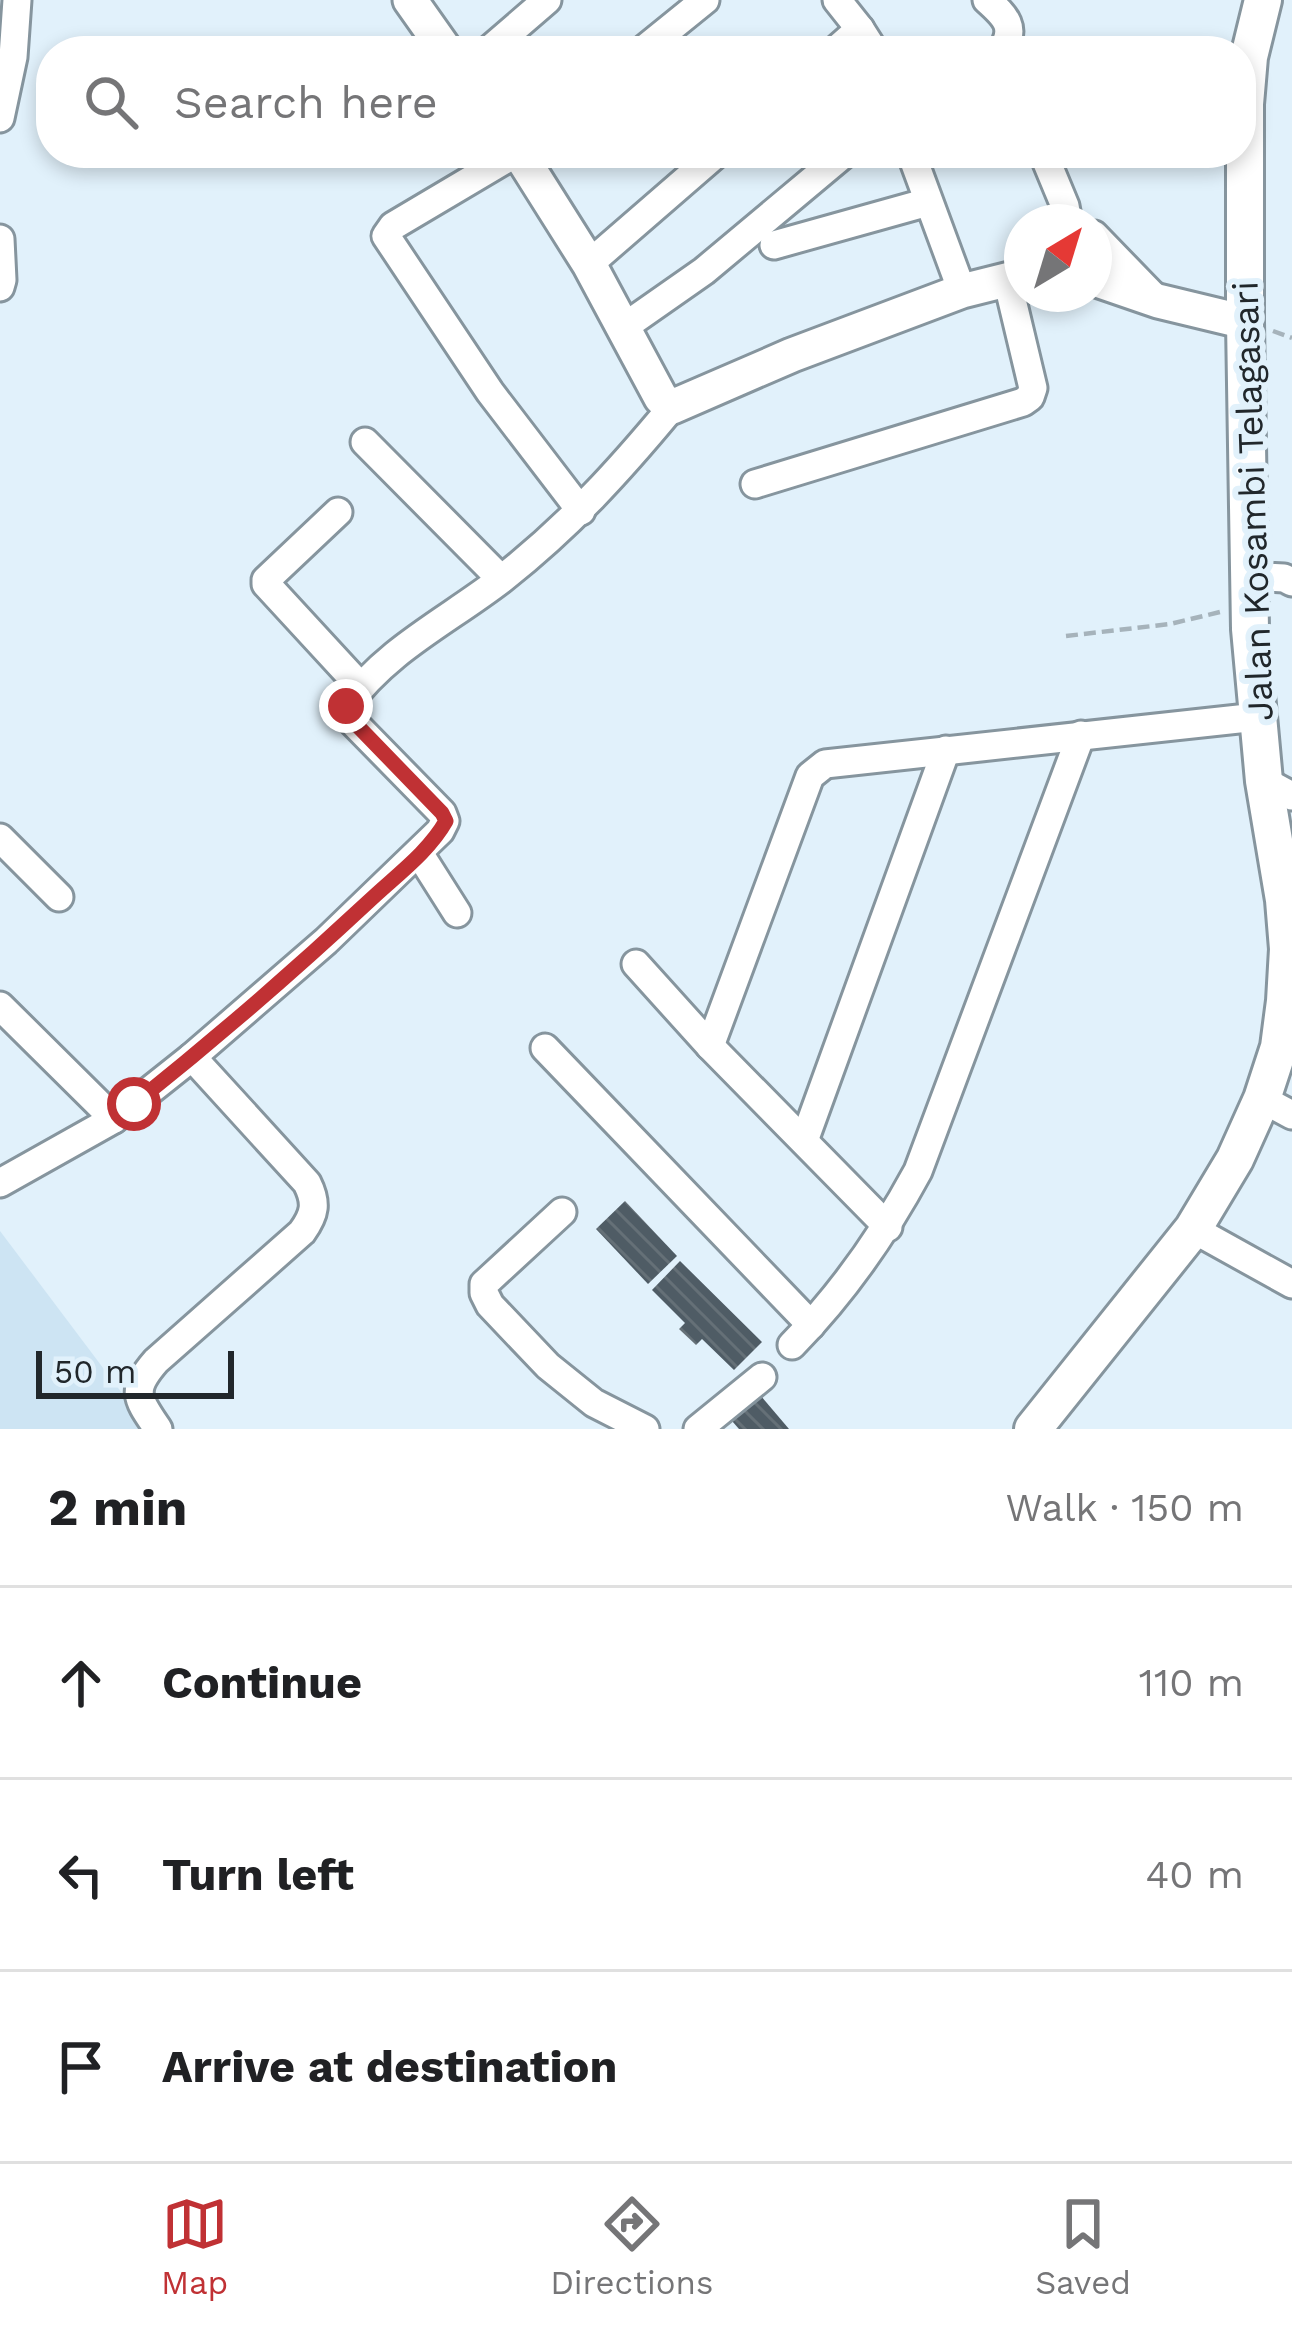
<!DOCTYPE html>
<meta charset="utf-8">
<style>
:root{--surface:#fff;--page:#f6f6f6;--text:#202124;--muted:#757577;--line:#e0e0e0;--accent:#c03134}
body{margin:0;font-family:"Work Sans",sans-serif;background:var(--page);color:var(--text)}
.compass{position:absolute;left:1004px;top:204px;width:108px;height:108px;border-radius:50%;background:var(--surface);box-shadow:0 6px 18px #0003;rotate:38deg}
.scale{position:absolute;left:36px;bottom:30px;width:198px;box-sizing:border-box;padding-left:12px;border:6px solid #21272b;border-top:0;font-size:33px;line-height:42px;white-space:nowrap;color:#21272b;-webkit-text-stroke:9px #e1f1fb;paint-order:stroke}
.stop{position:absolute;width:36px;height:36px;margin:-27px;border:9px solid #c03134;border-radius:50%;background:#fff}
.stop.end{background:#c03134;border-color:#fff;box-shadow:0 3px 12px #0008}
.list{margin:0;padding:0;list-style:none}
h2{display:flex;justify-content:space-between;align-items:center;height:156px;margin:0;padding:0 48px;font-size:51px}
h2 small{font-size:39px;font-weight:400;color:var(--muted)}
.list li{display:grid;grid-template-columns:78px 1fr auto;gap:36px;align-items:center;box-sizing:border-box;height:192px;padding:0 48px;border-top:3px solid var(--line)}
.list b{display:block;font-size:45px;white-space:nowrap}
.list em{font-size:39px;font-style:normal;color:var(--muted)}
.icon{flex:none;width:66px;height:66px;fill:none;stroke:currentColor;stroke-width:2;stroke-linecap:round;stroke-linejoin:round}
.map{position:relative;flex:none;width:1292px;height:1429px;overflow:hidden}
.search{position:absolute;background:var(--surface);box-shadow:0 6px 18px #0003;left:36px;right:36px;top:36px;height:132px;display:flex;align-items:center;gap:30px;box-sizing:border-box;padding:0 42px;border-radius:48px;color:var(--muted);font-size:45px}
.sheet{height:732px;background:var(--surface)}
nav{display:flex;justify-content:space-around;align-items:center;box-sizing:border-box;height:168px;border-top:3px solid var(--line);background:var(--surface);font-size:33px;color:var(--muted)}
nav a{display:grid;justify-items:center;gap:6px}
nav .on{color:var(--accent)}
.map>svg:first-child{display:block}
.built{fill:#cde4f3}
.building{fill:url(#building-back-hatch)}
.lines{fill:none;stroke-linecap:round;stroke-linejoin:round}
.minor-casing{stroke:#86959e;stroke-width:33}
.tertiary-casing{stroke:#86959e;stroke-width:39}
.secondary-casing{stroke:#86959e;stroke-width:42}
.path{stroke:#a6b3bb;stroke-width:4.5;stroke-dasharray:12 6;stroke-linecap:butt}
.minor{stroke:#fff;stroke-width:27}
.tertiary{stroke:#fff;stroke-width:33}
.secondary{stroke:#fff;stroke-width:36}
.route{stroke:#c03134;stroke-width:15}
.labels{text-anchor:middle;stroke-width:12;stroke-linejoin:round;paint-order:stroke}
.street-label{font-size:36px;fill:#21272b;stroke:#e1f1fb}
</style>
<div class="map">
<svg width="1292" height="1429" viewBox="0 0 1292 1429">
<defs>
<pattern id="building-back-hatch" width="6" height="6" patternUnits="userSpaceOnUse" patternTransform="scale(3)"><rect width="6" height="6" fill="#4f5c65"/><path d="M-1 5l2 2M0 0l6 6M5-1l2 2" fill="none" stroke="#657077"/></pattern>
</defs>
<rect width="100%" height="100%" fill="#e1f1fb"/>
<path class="built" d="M0,1231L149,1429H0Z"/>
<g class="building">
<path d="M625,1201L677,1256L648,1284L596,1229Z"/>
<path d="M680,1261L762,1342L734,1370L702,1339L696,1345L679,1329L685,1323L652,1290Z"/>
<path d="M761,1396L789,1429H739L732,1421Z"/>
</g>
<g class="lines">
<g class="minor-casing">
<g id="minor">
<path d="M837,0L860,29L874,51"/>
<path d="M987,0C1005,16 1018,28 1001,51"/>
<path d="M488,51L547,0"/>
<path d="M642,51L705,0"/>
<path d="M835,51L860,29"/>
<path d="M0,118L13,57L17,0"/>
<path d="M516,153L393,226L386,236L490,392L581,511"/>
<path d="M911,153L962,291"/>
<path d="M1043,153L1065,206L1068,222"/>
<path d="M1094,235L1158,301"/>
<path d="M0,239L2,280L0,287"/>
<path d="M774,245L928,202"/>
<path d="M589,264L717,153"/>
<path d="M624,327L704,271L845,153"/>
<path d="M365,442L501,579"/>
<path d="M755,484L1023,402L1030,397L1033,388L1007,279"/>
<path d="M338,512L266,580V584L360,686"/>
<path d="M1249,576L1284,578L1292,582"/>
<path d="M1264,781L1292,796"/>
<path d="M0,838L59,897"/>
<path d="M419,853L457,913"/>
<path d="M636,964L710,1046L888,1227"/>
<path d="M0,1006L114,1119"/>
<path d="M710,1046L810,776L825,764L1257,717"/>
<path d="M545,1048L811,1325"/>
<path d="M1262,1099L1292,1115"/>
<path d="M804,1141L946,750"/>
<path d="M0,1183L114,1119L192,1057L326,941L440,831L445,821L442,813L348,717L346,706C387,649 449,620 503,578C569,526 619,471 672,407"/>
<path d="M562,1212L484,1284V1293L490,1305L548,1366L594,1403L645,1429"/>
<path d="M1193,1229L1292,1284"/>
<path d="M792,1345C842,1294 884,1234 918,1171L1081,735"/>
<path d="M158,1429C137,1398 130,1391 156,1361L302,1232C315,1214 317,1203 307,1183L192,1057"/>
<path d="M698,1429L762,1377"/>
</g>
</g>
<g class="tertiary-casing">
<g id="tertiary">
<path d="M410,0L446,51"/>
<path d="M519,153L589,264L661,398L672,407L792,355L962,291L1022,276"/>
<path d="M1094,279L1158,301L1245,322"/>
</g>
</g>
<g class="secondary-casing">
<path id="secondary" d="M1033,1429L1193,1229L1235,1159L1262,1099L1279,1047L1285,1001L1288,949L1284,900L1264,781L1250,629L1245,322V104L1249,57L1263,0"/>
</g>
<g class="path">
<path d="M1273,331L1292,338"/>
<path d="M1066,636L1170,624L1220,612"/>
</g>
<use href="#minor" class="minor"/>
<use href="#tertiary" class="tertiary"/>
<use href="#secondary" class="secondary"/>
</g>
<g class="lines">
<path class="route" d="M134,1104C214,1040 293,972 368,902C394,877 428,853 446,821L442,813L348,716L346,706"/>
</g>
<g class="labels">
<g class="street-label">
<text transform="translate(1252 501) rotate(-92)" y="13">Jalan Kosambi Telagasari</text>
</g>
</g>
</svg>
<svg class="compass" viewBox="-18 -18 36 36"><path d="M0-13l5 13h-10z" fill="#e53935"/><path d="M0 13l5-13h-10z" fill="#757577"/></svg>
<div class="scale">50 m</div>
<div class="stop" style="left:134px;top:1104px"></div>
<div class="stop end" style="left:346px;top:706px"></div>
<div class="search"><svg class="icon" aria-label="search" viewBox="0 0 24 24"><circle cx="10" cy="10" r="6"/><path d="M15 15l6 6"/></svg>Search here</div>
</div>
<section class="sheet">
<h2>2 min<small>Walk · 150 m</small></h2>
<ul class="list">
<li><svg class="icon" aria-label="ahead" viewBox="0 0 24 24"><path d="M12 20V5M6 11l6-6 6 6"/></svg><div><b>Continue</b></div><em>110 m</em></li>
<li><svg class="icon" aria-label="left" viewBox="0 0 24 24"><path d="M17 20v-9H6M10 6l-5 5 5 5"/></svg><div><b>Turn left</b></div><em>40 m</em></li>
<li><svg class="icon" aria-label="arrive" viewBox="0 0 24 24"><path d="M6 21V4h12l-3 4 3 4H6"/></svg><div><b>Arrive at destination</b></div></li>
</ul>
</section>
<nav>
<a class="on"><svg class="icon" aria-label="map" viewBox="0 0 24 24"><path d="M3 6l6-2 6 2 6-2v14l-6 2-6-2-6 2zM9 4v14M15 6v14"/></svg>Map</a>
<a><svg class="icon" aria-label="directions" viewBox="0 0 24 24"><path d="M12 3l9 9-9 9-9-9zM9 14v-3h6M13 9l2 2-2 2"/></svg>Directions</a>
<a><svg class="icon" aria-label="saved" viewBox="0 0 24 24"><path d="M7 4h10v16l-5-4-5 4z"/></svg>Saved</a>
</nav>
